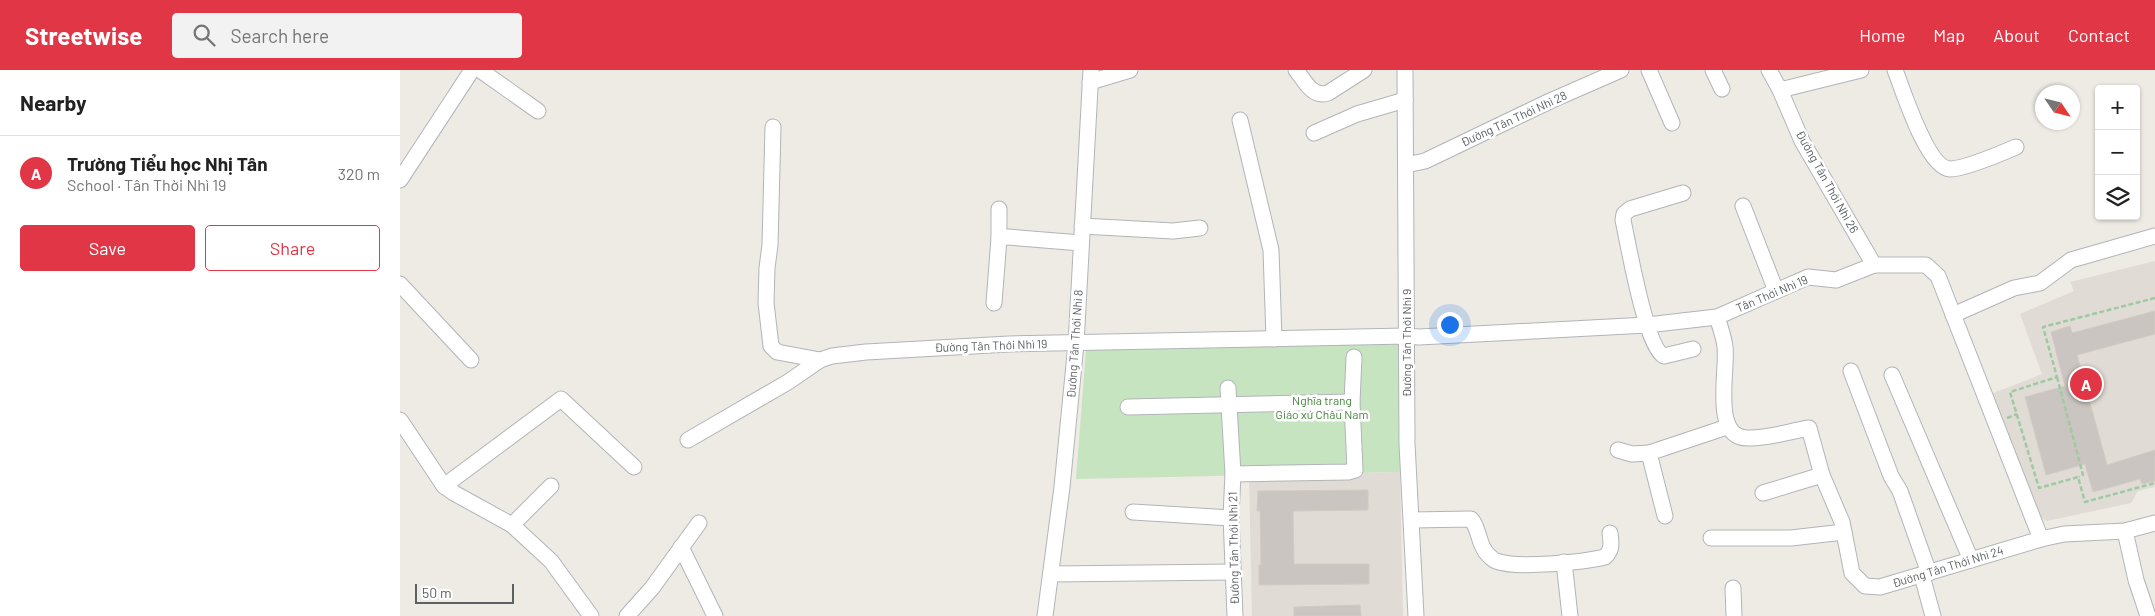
<!DOCTYPE html>
<meta charset="utf-8">
<style>
:root{--surface:#fff;--page:#f2f2f2;--text:#222;--muted:#767676;--line:#e0e0e0;--accent:#e13646}
body{margin:0;font-family:Barlow,sans-serif;background:var(--page);color:var(--text)}
.controls{position:absolute;right:15px;top:15px;display:grid;overflow:hidden;border-radius:5px;box-shadow:0 1px 4px #0004}
.controls button{width:45px;height:45px;display:grid;place-items:center;padding:0;border:0;border-bottom:1px solid var(--line);background:var(--surface);color:var(--text);font:25px sans-serif}
.compass{position:absolute;left:1635px;top:15px;width:45px;height:45px;border-radius:50%;background:var(--surface);box-shadow:0 1px 4px #0004;rotate:125deg}
.scale{position:absolute;left:15px;bottom:12px;width:99px;box-sizing:border-box;padding-left:5px;border:2px solid #5c6164;border-top:0;font-size:14px;line-height:18px;white-space:nowrap;color:#5c6164;-webkit-text-stroke:4px #fff;paint-order:stroke}
.you{position:absolute;left:1049px;top:254px;width:18px;height:18px;margin:-12px;border:4px solid #fff;border-radius:50%;background:#1a73e8;box-shadow:0 0 0 8px #1a73e833}
.badge{display:grid;place-items:center;width:32px;height:32px;border-radius:50%;background:var(--accent);color:#fff;font-size:16px;font-weight:700}
.pin{position:absolute;translate:-50% -50%;border:2px solid #fff;box-shadow:0 1px 5px #0006}
.list{margin:0;padding:0;list-style:none}
h2{display:flex;justify-content:space-between;align-items:center;height:65px;margin:0;padding:0 20px;font-size:21px}
h2 small{font-size:16px;font-weight:400;color:var(--muted)}
.list li{display:grid;grid-template-columns:32px 1fr auto;gap:15px;align-items:center;box-sizing:border-box;height:75px;padding:0 20px;border-top:1px solid var(--line)}
.list b{display:block;font-size:19px;white-space:nowrap}
.list p{margin:0;font-size:16px;white-space:nowrap;color:var(--muted)}
.list em{font-size:16px;font-style:normal;color:var(--muted)}
.actions{display:flex;gap:10px;padding:15px 20px}
.actions a{flex:1;padding:11px 0;border:1px solid var(--accent);border-radius:5px;text-align:center;font-size:18px;color:var(--accent)}
.actions .main{background:var(--accent);color:#fff}
.icon{flex:none;width:28px;height:28px;fill:none;stroke:currentColor;stroke-width:2;stroke-linecap:round;stroke-linejoin:round}
.map{position:relative;flex:none;width:1755px;height:546px;overflow:hidden}
header{display:flex;align-items:center;gap:30px;box-sizing:border-box;height:70px;padding:0 25px;background:var(--accent);color:#fff}
header strong{font-size:24px}
nav{display:flex;gap:28px;margin-inline-start:auto;font-size:18px}
.search{width:350px;height:45px;background:var(--page);display:flex;align-items:center;gap:12px;box-sizing:border-box;padding:0 18px;border-radius:5px;color:var(--muted);font-size:19px}
main{display:flex}
aside{flex:1;background:var(--surface)}
.map>svg:first-child{display:block}
.education{fill:#e1dbd5}
.green{fill:#c7e4c1}
.building{fill:#cac5c1;stroke:#d2cbc3}
.lines{fill:none;stroke-linecap:round;stroke-linejoin:round}
.minor-casing{stroke:#b1b5b8;stroke-width:17}
.path{stroke:#9ecaa3;stroke-width:2.5;stroke-dasharray:5 2.5;stroke-linecap:butt}
.minor{stroke:#fff;stroke-width:15}
.labels{text-anchor:middle;stroke-width:5;stroke-linejoin:round;paint-order:stroke}
.street-label{font-size:12px;fill:#5c6164;stroke:#fff}
.park-label{font-size:12px;fill:#438539;stroke:#fff}
</style>
<header>
<strong>Streetwise</strong>
<div class="search"><svg class="icon" aria-label="search" viewBox="0 0 24 24"><circle cx="10" cy="10" r="6"/><path d="M15 15l6 6"/></svg>Search here</div>
<nav><a>Home</a><a>Map</a><a>About</a><a>Contact</a></nav>
</header>
<main>
<aside>
<h2>Nearby<small></small></h2>
<ul class="list">
<li><span class="badge">A</span><div><b>Trường Tiểu học Nhị Tân</b><p>School · Tân Thời Nhì 19</p></div><em>320 m</em></li>
</ul>
<div class="actions"><a class="main">Save</a><a>Share</a></div>
</aside>
<div class="map">
<svg width="1755" height="546" viewBox="0 0 1755 546">
<rect width="100%" height="100%" fill="#eeeae4"/>
<g class="education">
<path d="M1755,191V417L1738,421L1731,433L1647,451L1642,448L1591,324L1642,304L1620,244L1674,221L1670,212Z"/>
<path d="M1000,402L1003,546H852L849,406Z"/>
</g>
<path class="green" d="M1001,267L1000,402L676,409L686,280Z"/>
<g class="building">
<path d="M1755,241V264L1677,285L1707,395L1755,380V411L1742,414L1740,409L1693,422L1685,394L1646,405L1625,327L1665,316L1651,262L1670,256L1672,263Z"/>
<path d="M968,420V440L893,441L894,494H969V514L859,515V495H861L860,441H857L858,421Z"/>
<path d="M960,535L961,546H894V537Z"/>
</g>
<g class="lines">
<g class="minor-casing">
<g id="minor">
<path d="M80,0L138,41"/>
<path d="M896,0C905,11 912,28 928,23L964,0"/>
<path d="M1005,0L1007,374L1016,546"/>
<path d="M1249,0L1272,53"/>
<path d="M1313,0L1322,19"/>
<path d="M1369,0L1380,20L1402,71L1474,195"/>
<path d="M1495,0C1503,20 1527,98 1550,99C1564,99 1602,83 1616,77"/>
<path d="M690,12L730,0"/>
<path d="M1380,20L1461,0"/>
<path d="M840,50L871,180L874,269"/>
<path d="M373,57L370,175L367,198L366,233L371,276L377,282L420,290"/>
<path d="M914,63L957,44L1005,30"/>
<path d="M1006,95L1025,91L1150,31L1221,0"/>
<path d="M0,110L72,0"/>
<path d="M1283,123L1230,139L1224,144L1223,150C1228,173 1246,278 1264,286L1293,279"/>
<path d="M1343,136L1376,221"/>
<path d="M682,156L773,161L800,158"/>
<path d="M599,168V139"/>
<path d="M0,214L71,290"/>
<path d="M594,233L599,168L608,167L681,173"/>
<path d="M1553,245L1614,218L1640,213L1671,190L1755,166"/>
<path d="M1317,247C1320,257 1324,267 1325,277C1328,301 1311,368 1348,368C1366,369 1391,361 1409,358L1422,405L1442,452L1452,503L1465,516L1480,517L1641,469L1664,464L1725,461L1755,453"/>
<path d="M1451,301L1491,406L1500,421L1529,503"/>
<path d="M1492,305L1571,490"/>
<path d="M828,318L833,404L831,446L835,546"/>
<path d="M728,337L952,332"/>
<path d="M0,350L44,416L54,423L112,455L151,491L191,546"/>
<path d="M288,370L388,312L420,290L432,286L466,282L609,274L1007,266L1019,267L1247,255L1317,247L1408,207L1436,210L1474,195H1526L1538,206L1641,469"/>
<path d="M1218,380L1232,384L1249,383L1327,357"/>
<path d="M1249,383L1265,446"/>
<path d="M833,404L948,402L955,400L952,332L954,287"/>
<path d="M44,416L161,329L234,397"/>
<path d="M1363,423L1422,405"/>
<path d="M733,442L831,448"/>
<path d="M1012,450L1071,449C1079,458 1078,471 1085,481C1087,484 1093,490 1096,491C1116,499 1184,492 1205,487C1213,479 1211,473 1210,463"/>
<path d="M112,455L151,416"/>
<path d="M1725,461L1736,510L1748,546"/>
<path d="M1311,468H1391L1444,462"/>
<path d="M281,477L315,546"/>
<path d="M1164,492L1170,546"/>
<path d="M651,504L833,502"/>
<path d="M1522,506L1533,546"/>
<path d="M1333,518L1334,546"/>
<path d="M227,546L252,518L299,453"/>
<path d="M645,546L662,417L676,274L691,0"/>
</g>
</g>
<g class="path">
<path d="M1755,228L1643,257L1657,307L1610,322L1639,418L1678,407L1685,432L1755,413"/>
<path d="M1657,307L1683,405L1679,407"/>
<path d="M1607,348L1617,344"/>
</g>
<use href="#minor" class="minor"/>
</g>
<g class="labels">
<g class="street-label">
<text transform="translate(1114 49) rotate(-25)" y="4">Đường Tân Thới Nhì 28</text>
<text transform="translate(1427 112) rotate(61)" y="4">Đường Tân Thới Nhì 26</text>
<text transform="translate(1372 224) rotate(-23)" y="4">Tân Thời Nhì 19</text>
<text transform="translate(1007 273) rotate(-90)" y="4">Đường Tân Thới Nhì 9</text>
<text transform="translate(675 274) rotate(-86)" y="4">Đường Tân Thới Nhì 8</text>
<text transform="translate(591 276) rotate(-2)" y="4">Đường Tân Thới Nhì 19</text>
<text transform="translate(834 478) rotate(-91)" y="4">Đường Tân Thới Nhì 21</text>
<text transform="translate(1548 497) rotate(-17)" y="4">Đường Tân Thới Nhì 24</text>
</g>
<g class="park-label">
<text x="922" y="335">Nghĩa trang<tspan x="922" dy="14">Giáo xứ Châu Nam</tspan></text>
</g>
</g>
</svg>
<div class="controls">
<button>+</button>
<button>−</button>
<button><svg class="icon" aria-label="layers" viewBox="0 0 24 24"><path d="M12 4l9 5-9 5-9-5zM3 14l9 5 9-5"/></svg></button>
</div>
<svg class="compass" viewBox="-18 -18 36 36"><path d="M0-13l5 13h-10z" fill="#e53935"/><path d="M0 13l5-13h-10z" fill="#767676"/></svg>
<div class="scale">50 m</div>
<div class="you"></div>
<div class="pin badge" style="left:1686px;top:314px">A</div>
</div>
</main>
